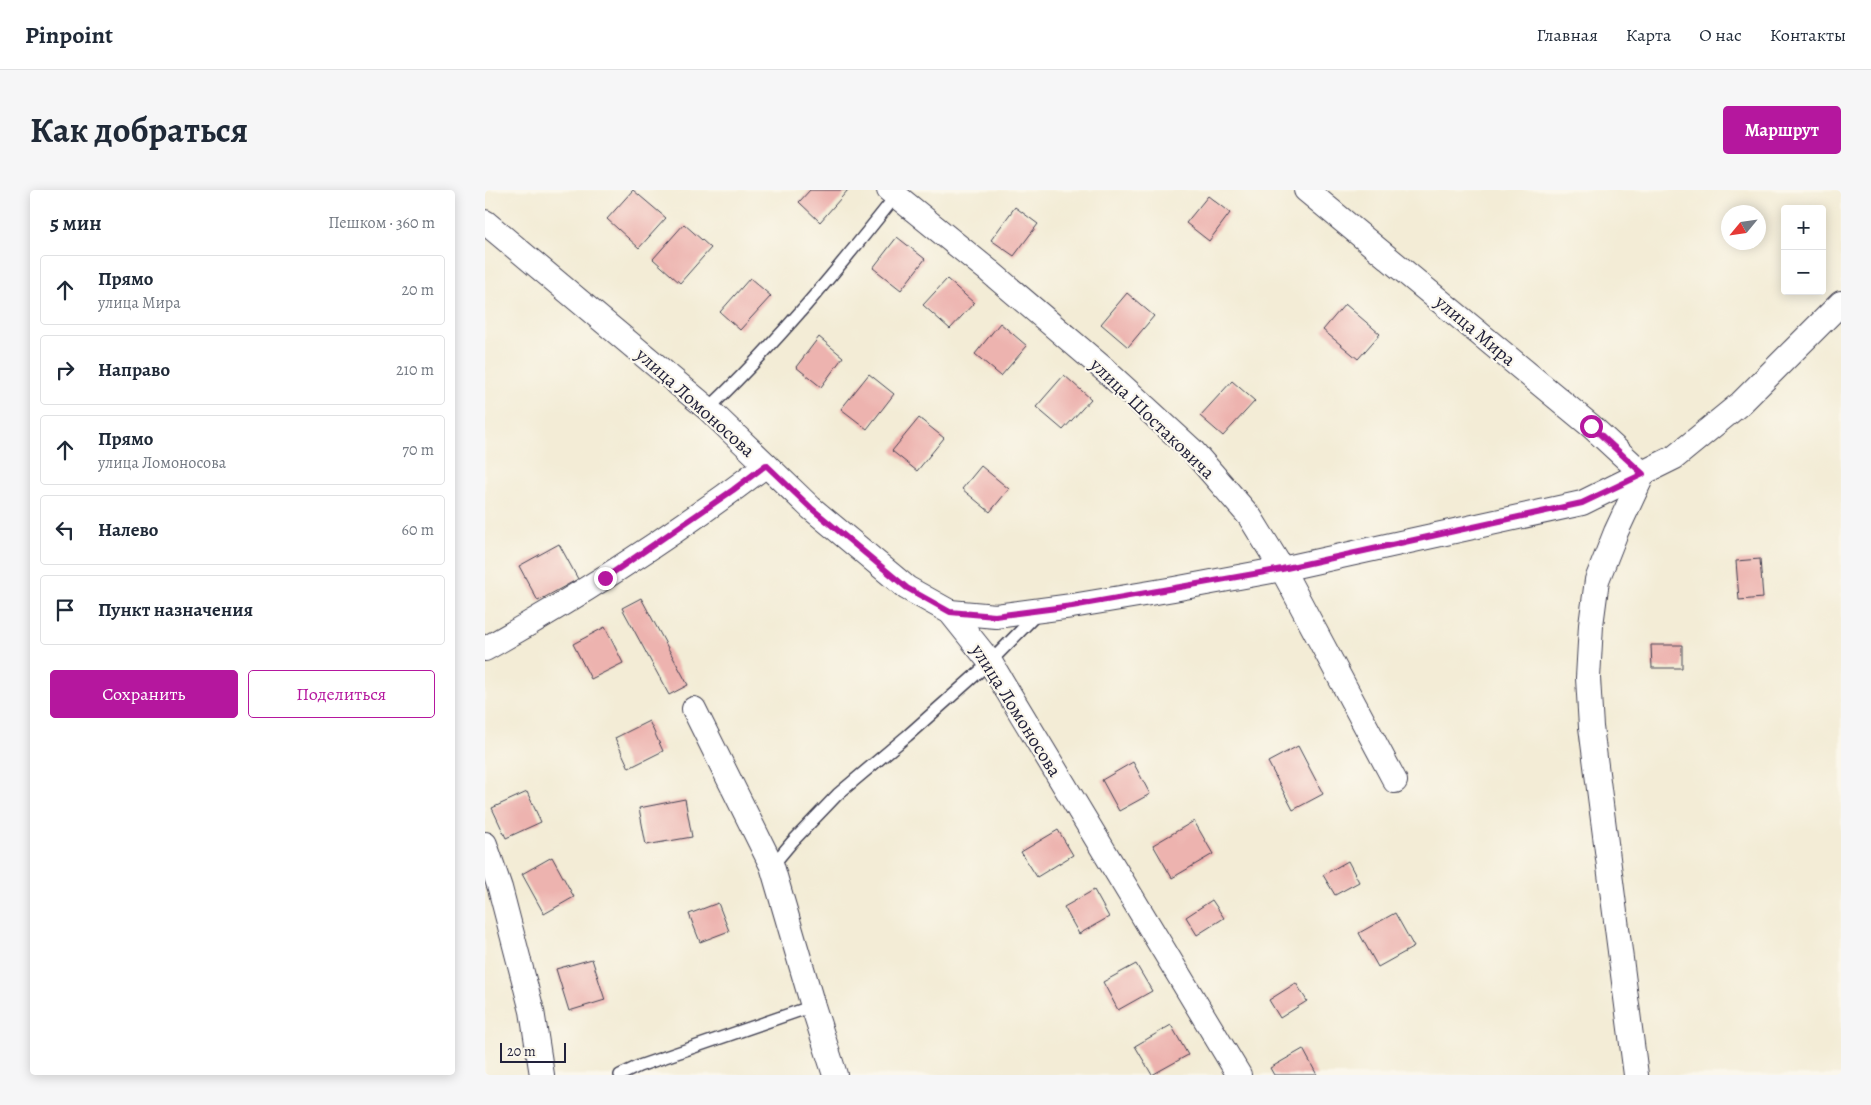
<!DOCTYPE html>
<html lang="ru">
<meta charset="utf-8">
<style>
:root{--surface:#fff;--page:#f6f6f7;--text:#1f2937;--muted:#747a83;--line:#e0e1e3;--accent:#b5179e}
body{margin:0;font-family:Alegreya,serif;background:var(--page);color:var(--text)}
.controls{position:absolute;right:15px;top:15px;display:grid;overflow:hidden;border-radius:5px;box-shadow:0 2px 12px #0003}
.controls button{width:45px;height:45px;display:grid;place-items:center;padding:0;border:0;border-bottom:1px solid var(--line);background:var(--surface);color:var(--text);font:25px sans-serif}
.compass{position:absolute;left:1236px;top:15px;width:45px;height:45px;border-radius:50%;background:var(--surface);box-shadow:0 2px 12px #0003;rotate:241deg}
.scale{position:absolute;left:15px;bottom:12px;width:66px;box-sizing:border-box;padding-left:5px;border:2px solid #22223b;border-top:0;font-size:14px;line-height:18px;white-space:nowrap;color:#22223b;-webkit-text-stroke:4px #fbf7ec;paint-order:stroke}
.stop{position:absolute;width:15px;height:15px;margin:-11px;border:4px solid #b5179e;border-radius:50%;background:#fff}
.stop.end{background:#b5179e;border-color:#fff;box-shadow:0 1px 5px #0008}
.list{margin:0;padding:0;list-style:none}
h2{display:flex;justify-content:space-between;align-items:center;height:65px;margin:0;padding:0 20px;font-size:21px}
h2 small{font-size:16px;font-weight:400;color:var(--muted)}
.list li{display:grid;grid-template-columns:32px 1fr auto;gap:15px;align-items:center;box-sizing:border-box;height:70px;margin:0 10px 10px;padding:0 10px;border:1px solid var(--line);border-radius:5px}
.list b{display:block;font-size:19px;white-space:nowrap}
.list p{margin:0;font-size:16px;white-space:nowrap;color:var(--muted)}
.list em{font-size:16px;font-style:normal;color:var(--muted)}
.actions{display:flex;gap:10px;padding:15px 20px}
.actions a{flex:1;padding:11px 0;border:1px solid var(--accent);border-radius:5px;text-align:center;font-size:18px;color:var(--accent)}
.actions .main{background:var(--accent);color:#fff}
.icon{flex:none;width:28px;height:28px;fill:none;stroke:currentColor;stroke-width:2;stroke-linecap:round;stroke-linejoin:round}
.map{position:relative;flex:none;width:1356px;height:885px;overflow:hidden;border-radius:5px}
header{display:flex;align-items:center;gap:30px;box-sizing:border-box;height:70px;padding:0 25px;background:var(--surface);border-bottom:1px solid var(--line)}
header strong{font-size:24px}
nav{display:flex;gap:28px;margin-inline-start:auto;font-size:18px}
.intro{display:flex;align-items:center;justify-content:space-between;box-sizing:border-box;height:120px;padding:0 30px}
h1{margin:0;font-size:35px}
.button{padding:12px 22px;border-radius:5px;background:var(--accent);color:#fff;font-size:18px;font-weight:700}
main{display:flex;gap:30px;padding:0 30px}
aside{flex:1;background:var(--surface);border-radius:5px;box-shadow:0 2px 12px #0003}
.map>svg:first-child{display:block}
.building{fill:#edb3af}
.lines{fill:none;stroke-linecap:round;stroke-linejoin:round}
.service-casing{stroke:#414052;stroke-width:14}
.minor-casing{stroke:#414052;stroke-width:26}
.service{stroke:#fff;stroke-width:11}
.minor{stroke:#fff;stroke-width:24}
.route{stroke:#b5179e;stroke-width:6}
.labels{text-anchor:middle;stroke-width:4.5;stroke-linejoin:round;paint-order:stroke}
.street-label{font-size:19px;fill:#22223b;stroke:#fbf7ec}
</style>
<header>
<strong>Pinpoint</strong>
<nav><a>Главная</a><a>Карта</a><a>О нас</a><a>Контакты</a></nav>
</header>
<div class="intro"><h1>Как добраться</h1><a class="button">Маршрут</a></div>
<main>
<aside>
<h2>5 мин<small>Пешком · 360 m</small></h2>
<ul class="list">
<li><svg class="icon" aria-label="ahead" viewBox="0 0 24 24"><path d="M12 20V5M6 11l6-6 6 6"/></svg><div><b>Прямо</b><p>улица Мира</p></div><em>20 m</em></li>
<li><svg class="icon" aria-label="right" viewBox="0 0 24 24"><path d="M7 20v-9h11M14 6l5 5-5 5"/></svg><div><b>Направо</b></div><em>210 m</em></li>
<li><svg class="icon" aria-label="ahead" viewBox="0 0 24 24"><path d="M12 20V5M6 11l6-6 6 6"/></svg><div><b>Прямо</b><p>улица Ломоносова</p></div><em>70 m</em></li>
<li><svg class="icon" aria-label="left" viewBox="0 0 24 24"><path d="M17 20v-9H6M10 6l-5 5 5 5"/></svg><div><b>Налево</b></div><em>60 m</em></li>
<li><svg class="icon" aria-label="arrive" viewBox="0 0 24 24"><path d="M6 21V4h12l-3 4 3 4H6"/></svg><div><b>Пункт назначения</b></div></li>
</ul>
<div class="actions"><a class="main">Сохранить</a><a>Поделиться</a></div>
</aside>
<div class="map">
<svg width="1356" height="885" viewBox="0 0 1356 885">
<rect width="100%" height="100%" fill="#fbf7ec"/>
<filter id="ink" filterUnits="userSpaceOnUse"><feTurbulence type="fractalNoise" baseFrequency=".02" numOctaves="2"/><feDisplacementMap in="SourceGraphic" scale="10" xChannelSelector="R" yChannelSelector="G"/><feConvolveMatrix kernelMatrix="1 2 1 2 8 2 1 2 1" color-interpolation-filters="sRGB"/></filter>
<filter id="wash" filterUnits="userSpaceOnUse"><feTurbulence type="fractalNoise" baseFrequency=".0096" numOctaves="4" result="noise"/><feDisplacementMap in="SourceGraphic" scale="20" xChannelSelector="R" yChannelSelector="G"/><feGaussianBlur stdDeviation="1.12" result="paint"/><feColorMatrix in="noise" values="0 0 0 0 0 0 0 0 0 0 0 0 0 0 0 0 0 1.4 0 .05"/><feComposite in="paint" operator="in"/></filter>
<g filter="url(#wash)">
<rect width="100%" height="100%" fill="#f3ecd6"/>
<g id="blocks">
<g class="building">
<path d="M148,0L181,28L154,58L122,29Z"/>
<path d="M325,0H363L335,32L314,12Z"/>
<path d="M723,6L745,23L724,51L701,33Z"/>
<path d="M530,17L553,34L529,66L506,50Z"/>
<path d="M199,34L226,58L195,93L168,69Z"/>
<path d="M412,47L440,69L416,100L388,78Z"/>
<path d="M265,88L286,106L255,140L235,122Z"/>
<path d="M462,89L489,113L465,139L438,115Z"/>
<path d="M642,103L669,126L643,157L616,134Z"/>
<path d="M860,114L895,144L873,169L838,140Z"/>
<path d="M515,133L542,156L516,186L490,164Z"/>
<path d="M334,147L358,167L336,197L311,177Z"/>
<path d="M384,184L409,204L382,239L356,219Z"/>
<path d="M579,185L606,209L578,240L551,217Z"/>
<path d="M747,191L770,211L738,246L715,226Z"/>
<path d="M434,228L459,248L432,281L407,261Z"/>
<path d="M496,276L524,299L505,322L477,299Z"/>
<path d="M74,354L93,389L53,411L34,376Z"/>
<path d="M1275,369L1278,408L1254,410L1251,371Z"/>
<path d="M156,408L203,495L184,505L137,418Z"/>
<path d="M120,437L138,473L106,489L88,454Z"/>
<path d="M1166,455H1197V478H1167Z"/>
<path d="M164,531L178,561L144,578L130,548Z"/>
<path d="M813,556L838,604L808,620L783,572Z"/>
<path d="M648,572L665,604L634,621L617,590Z"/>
<path d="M42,602L56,632L21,648L7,618Z"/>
<path d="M200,609L207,647L161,655L154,618Z"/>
<path d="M709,631L728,664L687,688L668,655Z"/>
<path d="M573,640L588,665L552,687L536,662Z"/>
<path d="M67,667L89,707L59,724L37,684Z"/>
<path d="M863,671L874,692L850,705L838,685Z"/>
<path d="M609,700L624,727L594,744L579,717Z"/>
<path d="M727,710L739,728L712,745L701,727Z"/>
<path d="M233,713L244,741L215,752L204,724Z"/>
<path d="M910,723L929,757L893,777L874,743Z"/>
<path d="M107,769L120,810L84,821L71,779Z"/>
<path d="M651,774L667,801L633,820L618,792Z"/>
<path d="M811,793L822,811L795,828L784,810Z"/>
<path d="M686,835L703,865L667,885L650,856Z"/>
<path d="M818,859L832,885H789L785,878Z"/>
</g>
</g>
</g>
<g filter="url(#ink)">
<use href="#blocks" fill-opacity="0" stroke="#414052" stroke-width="1"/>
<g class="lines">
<g class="service-casing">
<g id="service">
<path d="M223,219C292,153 354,78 413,3"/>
<path d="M287,676L307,652L353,604L422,546L505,472L552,424"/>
<path d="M135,885L154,876L328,816"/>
</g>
</g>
<g class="minor-casing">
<g id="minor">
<path d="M404,0L504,81L620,180L707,260L765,327L797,379L910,591"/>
<path d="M821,0L1106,236L1158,284"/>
<path d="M0,32L223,219L326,318L422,398L465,422L505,472L754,885"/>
<path d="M465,422L511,426L587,416L689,399L797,379L1097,313L1190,267L1256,213L1356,113"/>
<path d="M0,459C98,404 192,343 281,275"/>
<path d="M209,519L287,676L328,816L350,885"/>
<path d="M0,654L15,698L47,821L57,885"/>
<path d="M1151,885L1106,537L1103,488L1106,435L1112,390L1131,342L1158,284"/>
</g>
</g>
<use href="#service" class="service"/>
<use href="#minor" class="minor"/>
</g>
</g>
<g class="lines" filter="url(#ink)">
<path class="route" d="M120,388L248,300L281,275L326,318L422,398L465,422L510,426L587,416L797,379L1097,313L1158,284L1106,236"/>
</g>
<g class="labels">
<g class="street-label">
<text transform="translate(991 140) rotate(40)" y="7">улица Мира</text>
<text transform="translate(211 212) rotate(42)" y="7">улица Ломоносова</text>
<text transform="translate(668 228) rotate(44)" y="7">улица Шостаковича</text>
<text transform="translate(532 520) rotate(58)" y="7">улица Ломоносова</text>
</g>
</g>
</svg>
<div class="controls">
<button>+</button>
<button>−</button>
</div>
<svg class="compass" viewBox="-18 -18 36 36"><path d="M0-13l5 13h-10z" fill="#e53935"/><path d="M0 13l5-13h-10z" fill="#747a83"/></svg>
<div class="scale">20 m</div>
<div class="stop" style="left:1106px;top:236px"></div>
<div class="stop end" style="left:120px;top:388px"></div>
</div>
</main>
